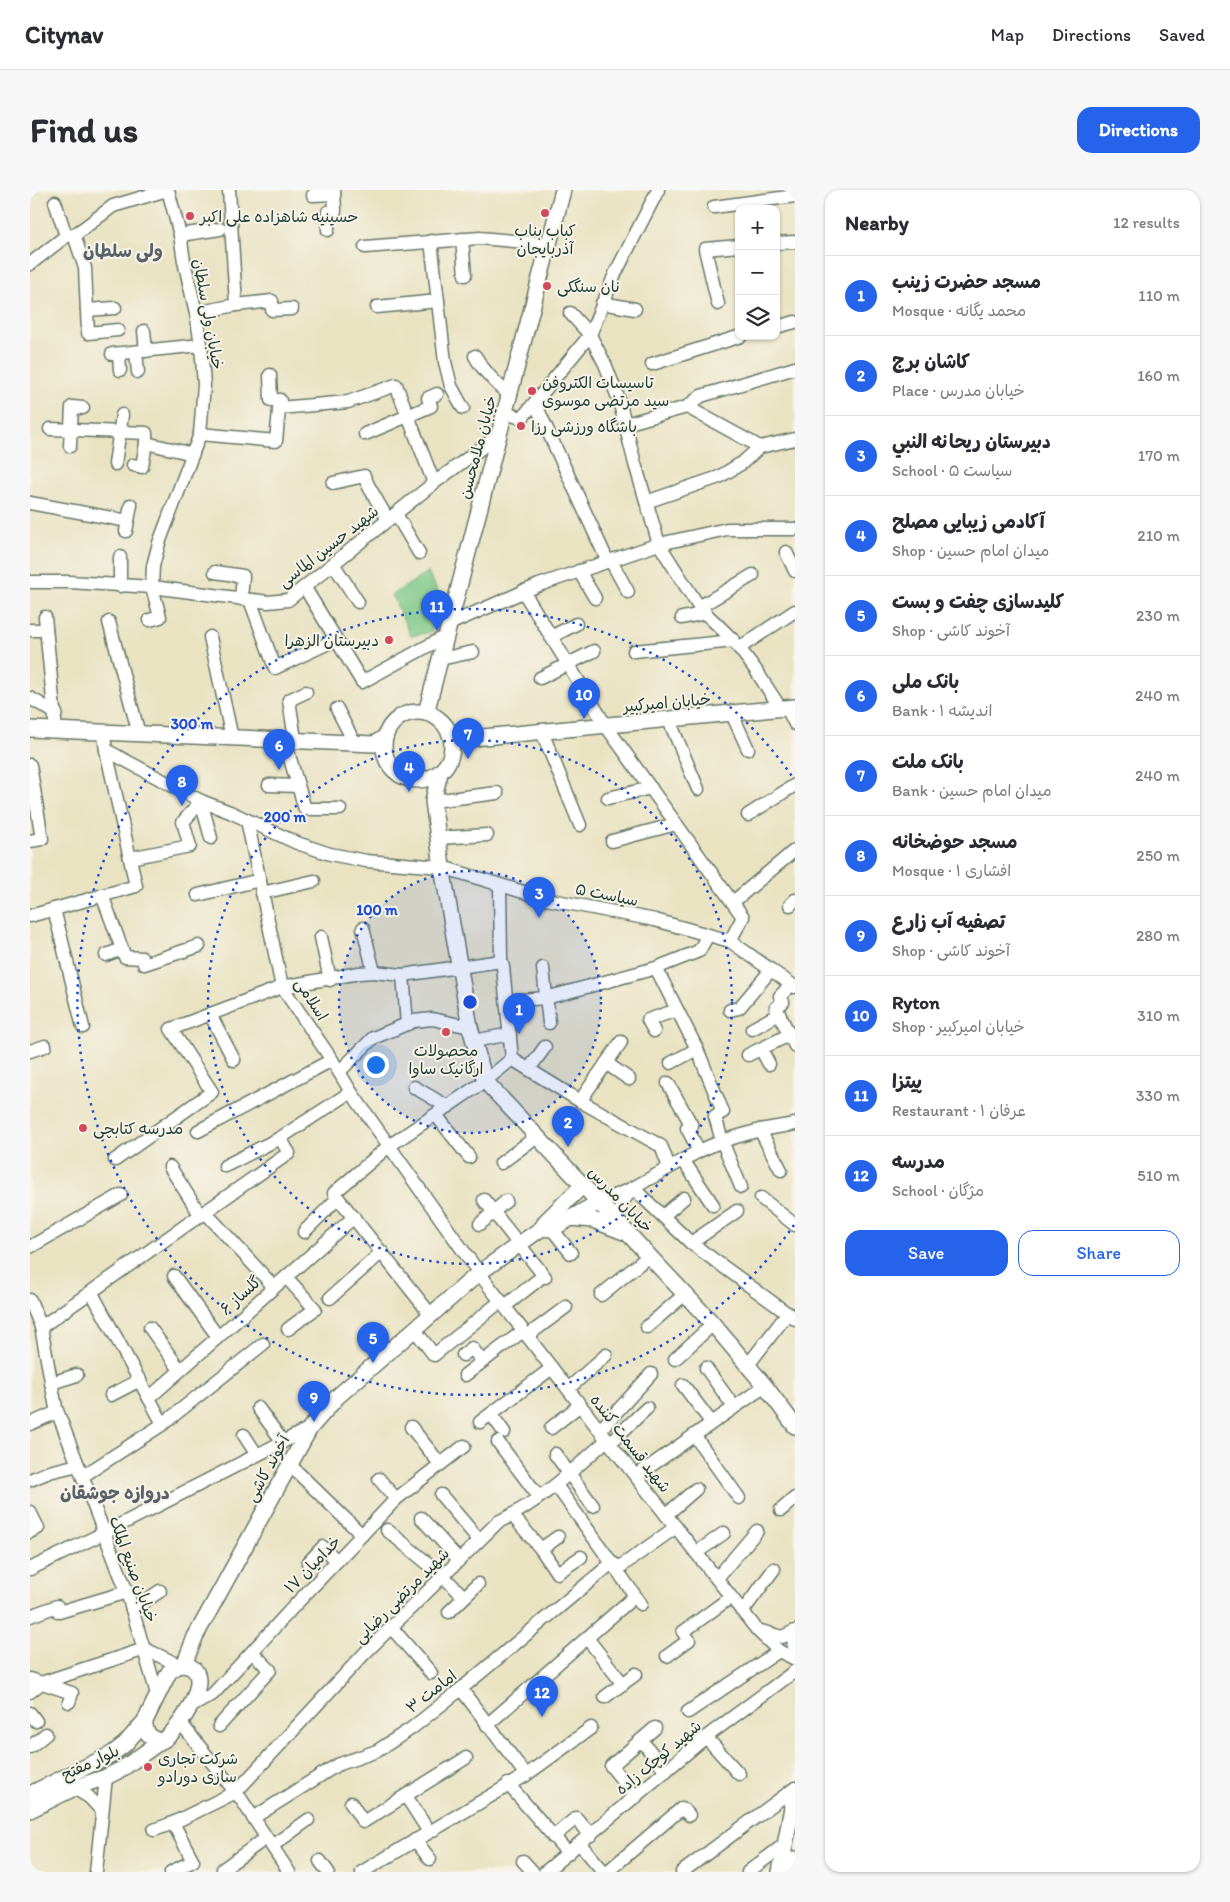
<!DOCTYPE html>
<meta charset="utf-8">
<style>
:root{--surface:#fff;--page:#f7f7f7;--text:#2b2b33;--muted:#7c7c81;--line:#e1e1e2;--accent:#2563eb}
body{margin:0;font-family:Itim,"Playpen Sans Arabic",sans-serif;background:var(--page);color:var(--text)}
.controls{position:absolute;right:15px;top:15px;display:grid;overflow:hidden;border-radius:10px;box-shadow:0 1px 4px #0004}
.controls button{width:45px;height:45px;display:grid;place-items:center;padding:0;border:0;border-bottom:1px solid var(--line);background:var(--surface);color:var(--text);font:25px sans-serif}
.you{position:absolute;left:345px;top:874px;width:18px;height:18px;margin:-12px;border:4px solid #fff;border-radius:50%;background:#1a73e8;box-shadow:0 0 0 8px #1a73e833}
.badge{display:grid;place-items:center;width:32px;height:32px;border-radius:50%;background:var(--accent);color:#fff;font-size:16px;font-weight:700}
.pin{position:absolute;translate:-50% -41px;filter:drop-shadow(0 1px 2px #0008)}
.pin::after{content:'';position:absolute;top:26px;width:18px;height:15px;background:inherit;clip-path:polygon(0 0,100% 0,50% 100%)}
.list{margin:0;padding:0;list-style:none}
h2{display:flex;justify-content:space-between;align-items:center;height:65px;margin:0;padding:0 20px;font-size:21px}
h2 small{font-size:16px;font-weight:400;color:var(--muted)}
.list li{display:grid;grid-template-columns:32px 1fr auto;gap:15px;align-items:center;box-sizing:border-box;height:80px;padding:0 20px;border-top:1px solid var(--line)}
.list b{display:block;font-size:19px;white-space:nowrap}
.list p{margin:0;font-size:16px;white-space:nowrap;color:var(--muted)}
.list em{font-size:16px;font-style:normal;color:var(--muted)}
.actions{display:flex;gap:10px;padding:15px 20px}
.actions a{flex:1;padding:11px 0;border:1px solid var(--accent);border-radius:15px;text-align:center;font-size:18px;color:var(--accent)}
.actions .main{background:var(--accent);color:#fff}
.icon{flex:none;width:28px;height:28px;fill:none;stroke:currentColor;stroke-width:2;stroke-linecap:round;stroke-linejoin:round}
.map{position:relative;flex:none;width:765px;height:1682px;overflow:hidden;border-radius:15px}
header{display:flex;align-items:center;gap:30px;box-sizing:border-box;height:70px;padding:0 25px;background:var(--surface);border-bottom:1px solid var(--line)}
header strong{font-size:24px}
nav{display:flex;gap:28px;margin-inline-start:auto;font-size:18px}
.intro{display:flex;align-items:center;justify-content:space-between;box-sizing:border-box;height:120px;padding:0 30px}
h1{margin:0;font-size:35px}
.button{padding:12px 22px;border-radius:15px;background:var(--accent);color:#fff;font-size:18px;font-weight:700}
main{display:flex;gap:30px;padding:0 30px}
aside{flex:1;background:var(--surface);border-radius:15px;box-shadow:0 1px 4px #0004}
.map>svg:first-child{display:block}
.green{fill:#7dc886;stroke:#4e825d}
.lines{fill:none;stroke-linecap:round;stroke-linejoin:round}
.minor-casing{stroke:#676;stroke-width:15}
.major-casing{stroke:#676;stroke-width:18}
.minor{stroke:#fff;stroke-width:12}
.major{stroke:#fff;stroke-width:15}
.ring{fill:none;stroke:#1d4ed8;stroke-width:2.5;stroke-dasharray:2.5 5}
.poi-dot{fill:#d1495b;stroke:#f7f3e8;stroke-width:2}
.labels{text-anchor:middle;stroke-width:4;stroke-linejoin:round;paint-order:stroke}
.poi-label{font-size:16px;fill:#1f3d34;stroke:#f7f3e8;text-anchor:start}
.street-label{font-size:16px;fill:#1f3d34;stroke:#f7f3e8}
.neighbourhood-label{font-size:18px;font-weight:bold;fill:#59626b;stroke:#f7f3e8}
.centre{fill:#1d4ed8;stroke:#f7f3e8;stroke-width:2.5}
.ring-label{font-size:15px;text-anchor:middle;font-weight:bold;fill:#1d4ed8;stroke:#f7f3e8;stroke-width:4;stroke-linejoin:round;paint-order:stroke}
</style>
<header>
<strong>Citynav</strong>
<nav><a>Map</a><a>Directions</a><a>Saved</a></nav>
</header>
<div class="intro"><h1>Find us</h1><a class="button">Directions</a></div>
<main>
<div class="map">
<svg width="765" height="1682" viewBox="0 0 765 1682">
<rect width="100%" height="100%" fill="#f7f3e8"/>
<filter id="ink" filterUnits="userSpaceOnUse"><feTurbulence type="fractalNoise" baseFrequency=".02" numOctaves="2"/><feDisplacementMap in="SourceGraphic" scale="10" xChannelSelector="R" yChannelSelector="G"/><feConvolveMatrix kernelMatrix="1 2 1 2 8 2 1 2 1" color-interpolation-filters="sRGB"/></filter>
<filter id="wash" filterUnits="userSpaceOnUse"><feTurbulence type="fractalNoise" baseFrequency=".0096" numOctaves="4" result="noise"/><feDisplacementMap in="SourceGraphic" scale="20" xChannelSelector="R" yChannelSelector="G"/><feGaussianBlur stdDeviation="1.12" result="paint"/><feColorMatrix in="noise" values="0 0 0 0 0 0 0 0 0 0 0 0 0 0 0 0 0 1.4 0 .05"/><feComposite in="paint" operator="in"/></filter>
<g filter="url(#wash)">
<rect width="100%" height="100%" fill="#e9e3c2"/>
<path class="green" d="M398,382L411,407L401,442L381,446L362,405Z"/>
</g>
<g filter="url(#ink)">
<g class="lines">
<g class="minor-casing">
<g id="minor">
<path d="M283,5L304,4"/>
<path d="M25,12L36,46"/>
<path d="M684,17L765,6"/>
<path d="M298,40V22L305,21L304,0"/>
<path d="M44,45L55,78L58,143L88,140"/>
<path d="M150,45L190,39"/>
<path d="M432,49L435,85"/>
<path d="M401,51L415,172L421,196L433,218"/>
<path d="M746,53L765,52"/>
<path d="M335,57L450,48L518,54"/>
<path d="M0,74L36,46L44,45L54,38L83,16L137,0"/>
<path d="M572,113L605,119"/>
<path d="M688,114L675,59L709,56"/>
<path d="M206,115L242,111V120L262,119"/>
<path d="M347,117L408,111"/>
<path d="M57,120L85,118"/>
<path d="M166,123L206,115L199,0"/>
<path d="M540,123L560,145L575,174L589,210L605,274L629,354L669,417L704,451L725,479L751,519"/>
<path d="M746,137L765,132"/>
<path d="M114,141L116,161"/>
<path d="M106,162L108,182"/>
<path d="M82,164L171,155"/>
<path d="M89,164L90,180"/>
<path d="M445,166C454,182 466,193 479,205"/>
<path d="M622,174L711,146"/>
<path d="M505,213L578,372"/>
<path d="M657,217L730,257"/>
<path d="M249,218L318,212L366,195L404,293"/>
<path d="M474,223L492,228L560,145L585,84L628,0"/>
<path d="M595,234L657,217L671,206L765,178"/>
<path d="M20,239L116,243V253L163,264"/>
<path d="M170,244L246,251L250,210H241L240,185"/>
<path d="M335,244L401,216L398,208L407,204"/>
<path d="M40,256L42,217L53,218"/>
<path d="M85,274L92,225"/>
<path d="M103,275L112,277L116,253"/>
<path d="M303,293L334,286L338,295L358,330"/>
<path d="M616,312L689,287L712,273L730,257L765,249"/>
<path d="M0,313L98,331"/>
<path d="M366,324L389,363"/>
<path d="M96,341L101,315"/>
<path d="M756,362L765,381"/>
<path d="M581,371L598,402"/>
<path d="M304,375L328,412"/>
<path d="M549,381L565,408"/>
<path d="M185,382L213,386L211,409"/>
<path d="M0,392H39L122,397L238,412L258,410L404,293L469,245"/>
<path d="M90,396V367"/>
<path d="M275,398L332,492L416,446"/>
<path d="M493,401L576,536L713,727L700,751"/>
<path d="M220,410L245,478L305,450"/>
<path d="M669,417L723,385"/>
<path d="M15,427L26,541"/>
<path d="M652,428L676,423"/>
<path d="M120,430L130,427L122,397L123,376L129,353L170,244L174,195L171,155L166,123L154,71L150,45L138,0"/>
<path d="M79,432L109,544"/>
<path d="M419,434L509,395L629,354L697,339H765"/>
<path d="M0,440H16"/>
<path d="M180,447L202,548"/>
<path d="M521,447L546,434"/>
<path d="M709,458L765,421"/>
<path d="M604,461L704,451"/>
<path d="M410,469L443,462"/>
<path d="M510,488L564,461"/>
<path d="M0,508L26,523"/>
<path d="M757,518L765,534"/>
<path d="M307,519L324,552"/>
<path d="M702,524L718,559"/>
<path d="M639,530L668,599"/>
<path d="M512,542L550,635"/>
<path d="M74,546L76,560L171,611L200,622L267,653L300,664L336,671L412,677L516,709L625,730L700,751L765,797"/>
<path d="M265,549L259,510L276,502"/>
<path d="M256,555L275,619H310"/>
<path d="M0,575L12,649L0,651"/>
<path d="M239,595L268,596"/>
<path d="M578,608L621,598"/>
<path d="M171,611L181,648"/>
<path d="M403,611L467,603"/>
<path d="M718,625L765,595"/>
<path d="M217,630L252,797L302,870L321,902L449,1083L577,1250L728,1441L749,1461L765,1469"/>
<path d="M408,648L457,645"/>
<path d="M582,651L646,634"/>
<path d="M100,668L160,656L153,632L171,611"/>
<path d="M470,695L471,771L473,777L482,869"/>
<path d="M232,703L284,691"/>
<path d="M72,705L95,767L112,768L114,774L169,756"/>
<path d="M168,705L230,690"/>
<path d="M703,712L765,660"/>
<path d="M760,715L765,710"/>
<path d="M24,719L53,837"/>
<path d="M0,726L106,696L76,560"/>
<path d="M333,738L344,782"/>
<path d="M291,747L300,790"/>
<path d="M76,765L92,759"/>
<path d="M513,778L519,833"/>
<path d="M626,778L667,859L693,922L685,926L692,951L711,997"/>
<path d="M373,785L377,834"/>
<path d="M761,795L750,806L753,812L746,818L765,856"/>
<path d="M477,811L516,808L626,778L669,761L678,745"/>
<path d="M700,820L709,818L741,780"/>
<path d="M180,824L204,870"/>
<path d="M722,839L749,824"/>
<path d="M624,841L618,830L647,820"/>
<path d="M444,851L480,844"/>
<path d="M731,859L739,874"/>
<path d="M0,861L15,856"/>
<path d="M718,865L759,845"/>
<path d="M482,869L550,911L631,956L639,977"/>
<path d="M576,873L599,889"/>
<path d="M641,873L667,859"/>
<path d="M499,879L515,857"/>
<path d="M309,882L343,848L384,831L402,829L440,837"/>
<path d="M638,893L662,936L657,938L669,961"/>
<path d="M384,897L418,917"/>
<path d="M550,911L591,852"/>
<path d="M406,925L439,967"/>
<path d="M730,940L751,980"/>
<path d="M168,941L302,870"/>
<path d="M85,970L182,902L141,839L252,797L329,783L344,782L373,785L471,771"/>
<path d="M653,970L683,1015"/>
<path d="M471,973L506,947"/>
<path d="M195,976L250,948"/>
<path d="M140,977L171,1026"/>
<path d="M603,998L661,1053L765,1129"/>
<path d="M731,1008L765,1035"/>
<path d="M454,1010L515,1087"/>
<path d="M569,1012L601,999"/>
<path d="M176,1023L244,1097"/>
<path d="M633,1026L654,1008"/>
<path d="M586,1030L593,1011L603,998L669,961L692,951L730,940L765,934"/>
<path d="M450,1034L476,1011"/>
<path d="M522,1039L541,1063"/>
<path d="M274,1042L308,1008"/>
<path d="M661,1053L707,1021"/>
<path d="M0,1057L91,1005"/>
<path d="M144,1086L188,1147"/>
<path d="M256,1087L285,1119L258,1139"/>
<path d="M62,1103L133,1234"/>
<path d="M571,1105L620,1065"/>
<path d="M300,1108L352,1062"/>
<path d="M0,1110L11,1137L26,1218L97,1402L127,1504"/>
<path d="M475,1116L508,1090"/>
<path d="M401,1125L304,1003L359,956L455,891L482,869"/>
<path d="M11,1137L259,963L250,948L321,902"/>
<path d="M617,1137L655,1104"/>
<path d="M120,1138L150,1180"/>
<path d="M385,1140L404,1165L471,1111"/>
<path d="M343,1143L358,1163"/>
<path d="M497,1146L536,1117"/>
<path d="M433,1165L442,1158L452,1171"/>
<path d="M645,1169L683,1134"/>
<path d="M718,1175L758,1123"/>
<path d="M676,1178L704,1217"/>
<path d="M435,1185L493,1141"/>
<path d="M21,1193L47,1185"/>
<path d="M653,1195L681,1232"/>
<path d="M538,1199L576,1165"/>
<path d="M81,1205L110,1190"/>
<path d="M119,1208L324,1027"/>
<path d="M228,1218L253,1252"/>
<path d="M461,1224L474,1242"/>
<path d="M450,1232L522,1178"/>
<path d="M0,1234L27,1222"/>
<path d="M381,1237L410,1274"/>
<path d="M521,1238L550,1215"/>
<path d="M570,1240L621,1184"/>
<path d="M214,1245L227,1265"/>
<path d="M664,1245L709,1308"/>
<path d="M468,1252L509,1307"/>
<path d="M580,1253L617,1218"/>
<path d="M525,1264L563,1316"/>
<path d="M259,1274L332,1345"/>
<path d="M53,1286L133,1234L233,1154"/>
<path d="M606,1286L735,1196"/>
<path d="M349,1289L366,1309"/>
<path d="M0,1290L19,1282L48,1275"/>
<path d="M526,1295L611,1414"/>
<path d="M411,1305L449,1350"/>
<path d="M751,1320L765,1308"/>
<path d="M0,1322L8,1338L0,1342"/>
<path d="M482,1325L511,1359L527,1383L551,1367"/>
<path d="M636,1325L666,1299"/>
<path d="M391,1328L429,1370"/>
<path d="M357,1340L413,1386L434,1407"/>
<path d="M511,1359L528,1347"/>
<path d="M666,1363L694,1343"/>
<path d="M278,1373L293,1357L307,1371"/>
<path d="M0,1379L74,1343L280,1238"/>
<path d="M687,1388L727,1341"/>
<path d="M102,1420L130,1401"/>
<path d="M713,1421L744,1379"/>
<path d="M419,1422L448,1394"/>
<path d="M0,1426L27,1416L29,1422L97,1402"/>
<path d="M361,1437L401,1483"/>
<path d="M731,1441L752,1447L765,1441"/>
<path d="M557,1448L593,1494"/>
<path d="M115,1459L149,1475"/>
<path d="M637,1466L659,1450L653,1442L701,1407"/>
<path d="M0,1489L42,1503L39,1512"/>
<path d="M431,1499L496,1585"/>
<path d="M0,1502L11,1493L115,1459"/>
<path d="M575,1507L606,1484"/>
<path d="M157,1519L183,1504L266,1414L366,1309L434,1256"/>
<path d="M658,1522L749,1461"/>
<path d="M0,1523L6,1531"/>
<path d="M150,1532L211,1609L259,1682"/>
<path d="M457,1535L605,1406"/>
<path d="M189,1536L240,1480L222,1462"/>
<path d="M676,1547L709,1584"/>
<path d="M611,1550L636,1581"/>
<path d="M0,1557L16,1544"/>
<path d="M478,1594L538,1663"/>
<path d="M44,1598L59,1607L72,1621"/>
<path d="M376,1606L399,1642"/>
<path d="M606,1607L581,1576L625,1538"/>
<path d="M321,1613L333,1632L436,1568"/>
<path d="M223,1628L307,1575L347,1561L382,1538L431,1499L582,1373L590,1377L646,1337"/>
<path d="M124,1640L143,1633L206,1602L334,1464L468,1332C509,1313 543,1280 577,1250"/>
<path d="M523,1647L546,1628L561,1645"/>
<path d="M385,1650L400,1669"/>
<path d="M550,1654L574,1682"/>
<path d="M242,1656L278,1630"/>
<path d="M290,1671L298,1682"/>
<path d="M493,1671L503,1682"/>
<path d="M193,1679L236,1648"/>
<path d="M66,1682L76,1587"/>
<path d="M141,1682L163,1671L143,1633"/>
<path d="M332,1682L496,1585L561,1538"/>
<path d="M515,1682L676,1547L765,1481"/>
<path d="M577,1682L652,1618L659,1625"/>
<path d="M652,1682L765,1598"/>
<path d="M718,1682L755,1654"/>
</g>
</g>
<g class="major-casing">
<g id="major">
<circle cx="388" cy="556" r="34"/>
<path d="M396,523L533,0"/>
<path d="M0,539L344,554L355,547"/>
<path d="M422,550L765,517"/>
<path d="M410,583L403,611L412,677L440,837L455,891L683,1134L735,1196L765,1236"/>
<path d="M540,1028L563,1030L594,1042"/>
<path d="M512,1038L522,1039L569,1012"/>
<path d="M765,1451V1463"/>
<path d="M149,1475C195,1474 145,1548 131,1551C120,1548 114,1543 115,1531L139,1482Z"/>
<path d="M154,1475L165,1447L280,1238L307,1207L449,1083L512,1038L516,1031L553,995"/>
<path d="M0,1604L82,1564L95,1554L115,1531"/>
<path d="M0,1620L44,1598L76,1587L92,1579L131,1551"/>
<path d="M750,1682L765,1601"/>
<path d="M763,1682L765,1669"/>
</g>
</g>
<use href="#minor" class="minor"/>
<use href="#major" class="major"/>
</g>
</g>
<circle cx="440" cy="812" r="131" fill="#1d4ed8" fill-opacity=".12"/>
<g class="ring">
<circle cx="440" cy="812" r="131"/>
<circle cx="440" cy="812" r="262"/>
<path d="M764 1035A393 393 0 1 1 764 589"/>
</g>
<g class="poi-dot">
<circle cx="515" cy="23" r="5"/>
<circle cx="160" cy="26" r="5"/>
<circle cx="517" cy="96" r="5"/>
<circle cx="502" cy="201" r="5"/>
<circle cx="491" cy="236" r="5"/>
<circle cx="359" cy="450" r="5"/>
<circle cx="416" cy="842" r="5"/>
<circle cx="53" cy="938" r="5"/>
<circle cx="118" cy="1577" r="5"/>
</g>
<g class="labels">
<g class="poi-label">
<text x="170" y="32">حسینیه شاهزاده علی اکبر</text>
<text x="515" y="46" text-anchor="middle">کباب بناب<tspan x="515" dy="18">آذربایجان</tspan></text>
<text x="527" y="102">نان سنگکی</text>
<text x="512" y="198">تاسیسات الکتروفن<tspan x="512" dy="18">سید مرتضی موسوی</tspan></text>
<text x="501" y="242">باشگاه ورزشی رزا</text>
<text x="349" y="456" text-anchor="end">دبیرستان الزهرا</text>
<text x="416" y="866" text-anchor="middle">محصولات<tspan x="416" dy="18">ارگانیک ساوا</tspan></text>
<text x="63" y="944">مدرسه کتابچی</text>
<text x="128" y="1574">شرکت تجاری<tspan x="128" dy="18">سازی دورادو</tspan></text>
</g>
<g class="street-label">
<text transform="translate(179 124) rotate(80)" y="6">خیابان ولی سلطان</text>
<text transform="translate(447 257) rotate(-75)" y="6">خیابان ملامحسن</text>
<text transform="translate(298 356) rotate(-38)" y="6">شهید حسین الماسی</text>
<text transform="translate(637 512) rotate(-5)" y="6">خیابان امیرکبیر</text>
<text transform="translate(577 704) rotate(11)" y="6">سیاست ۵</text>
<text transform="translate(282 809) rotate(58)" y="6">اسلامی</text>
<text transform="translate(591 1009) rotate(46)" y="6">خیابان مدرس</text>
<text transform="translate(210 1105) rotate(-42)" y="6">گلساز ۶</text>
<text transform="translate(601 1253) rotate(52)" y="6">شهید قسمت کننده</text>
<text transform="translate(237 1278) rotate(-61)" y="6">آخوند کاشی</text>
<text transform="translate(282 1374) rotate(-46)" y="6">خدامیان ۱۷</text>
<text transform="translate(104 1379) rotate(70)" y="6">خیابان صنیع الملک</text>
<text transform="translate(371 1405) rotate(-45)" y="6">شهید مرتضی رضایی</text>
<text transform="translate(401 1501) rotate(-38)" y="6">امامت ۳</text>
<text transform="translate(628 1567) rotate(-40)" y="6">شهید کوچک زاده</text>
<text transform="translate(60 1572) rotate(-25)" y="6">بلوار مفتح</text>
</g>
<g class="neighbourhood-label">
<text x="93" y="67">ولی سلطان</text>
<text x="85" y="1309">دروازه جوشقان</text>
</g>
</g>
<circle cx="440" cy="812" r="8" class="centre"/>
<g class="ring-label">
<text x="162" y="539">300 m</text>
<text x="255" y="632">200 m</text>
<text x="347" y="725">100 m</text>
</g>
</svg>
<div class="controls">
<button>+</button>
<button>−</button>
<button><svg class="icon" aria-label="layers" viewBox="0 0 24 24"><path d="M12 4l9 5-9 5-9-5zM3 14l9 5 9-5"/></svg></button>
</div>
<div class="you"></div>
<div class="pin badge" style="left:489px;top:844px">1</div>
<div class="pin badge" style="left:538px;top:957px">2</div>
<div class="pin badge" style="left:509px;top:728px">3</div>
<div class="pin badge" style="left:379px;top:602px">4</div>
<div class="pin badge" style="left:343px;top:1173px">5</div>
<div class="pin badge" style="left:249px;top:580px">6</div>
<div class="pin badge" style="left:438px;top:569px">7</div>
<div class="pin badge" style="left:152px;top:616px">8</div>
<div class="pin badge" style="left:284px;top:1232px">9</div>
<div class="pin badge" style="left:554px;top:529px">10</div>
<div class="pin badge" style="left:407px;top:441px">11</div>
<div class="pin badge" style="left:512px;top:1527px">12</div>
</div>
<aside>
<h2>Nearby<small>12 results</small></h2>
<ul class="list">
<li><span class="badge">1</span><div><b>مسجد حضرت زینب</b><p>Mosque · محمد یگانه</p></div><em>110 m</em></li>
<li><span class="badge">2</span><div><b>کاشان برج</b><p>Place · خیابان مدرس</p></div><em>160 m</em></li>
<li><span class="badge">3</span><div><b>دبيرستان ريحانه النبي</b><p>School · سیاست ۵</p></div><em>170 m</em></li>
<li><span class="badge">4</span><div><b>آکادمی زیبایی مصلح</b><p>Shop · میدان امام حسین</p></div><em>210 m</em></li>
<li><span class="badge">5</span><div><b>کلیدسازی چفت و بست</b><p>Shop · آخوند کاشی</p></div><em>230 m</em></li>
<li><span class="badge">6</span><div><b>بانک ملی</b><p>Bank · اندیشه ۱</p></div><em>240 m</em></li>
<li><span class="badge">7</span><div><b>بانک ملت</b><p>Bank · میدان امام حسین</p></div><em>240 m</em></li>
<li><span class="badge">8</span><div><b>مسجد حوضخانه</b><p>Mosque · افشاری ۱</p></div><em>250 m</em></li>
<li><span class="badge">9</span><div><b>تصفیه آب زارع</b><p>Shop · آخوند کاشی</p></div><em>280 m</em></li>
<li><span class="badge">10</span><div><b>Ryton</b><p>Shop · خیابان امیرکبیر</p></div><em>310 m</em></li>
<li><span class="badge">11</span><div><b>پیتزا</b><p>Restaurant · عرفان ۱</p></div><em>330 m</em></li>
<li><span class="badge">12</span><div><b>مدرسه</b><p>School · مژگان</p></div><em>510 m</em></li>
</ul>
<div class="actions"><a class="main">Save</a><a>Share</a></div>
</aside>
</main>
